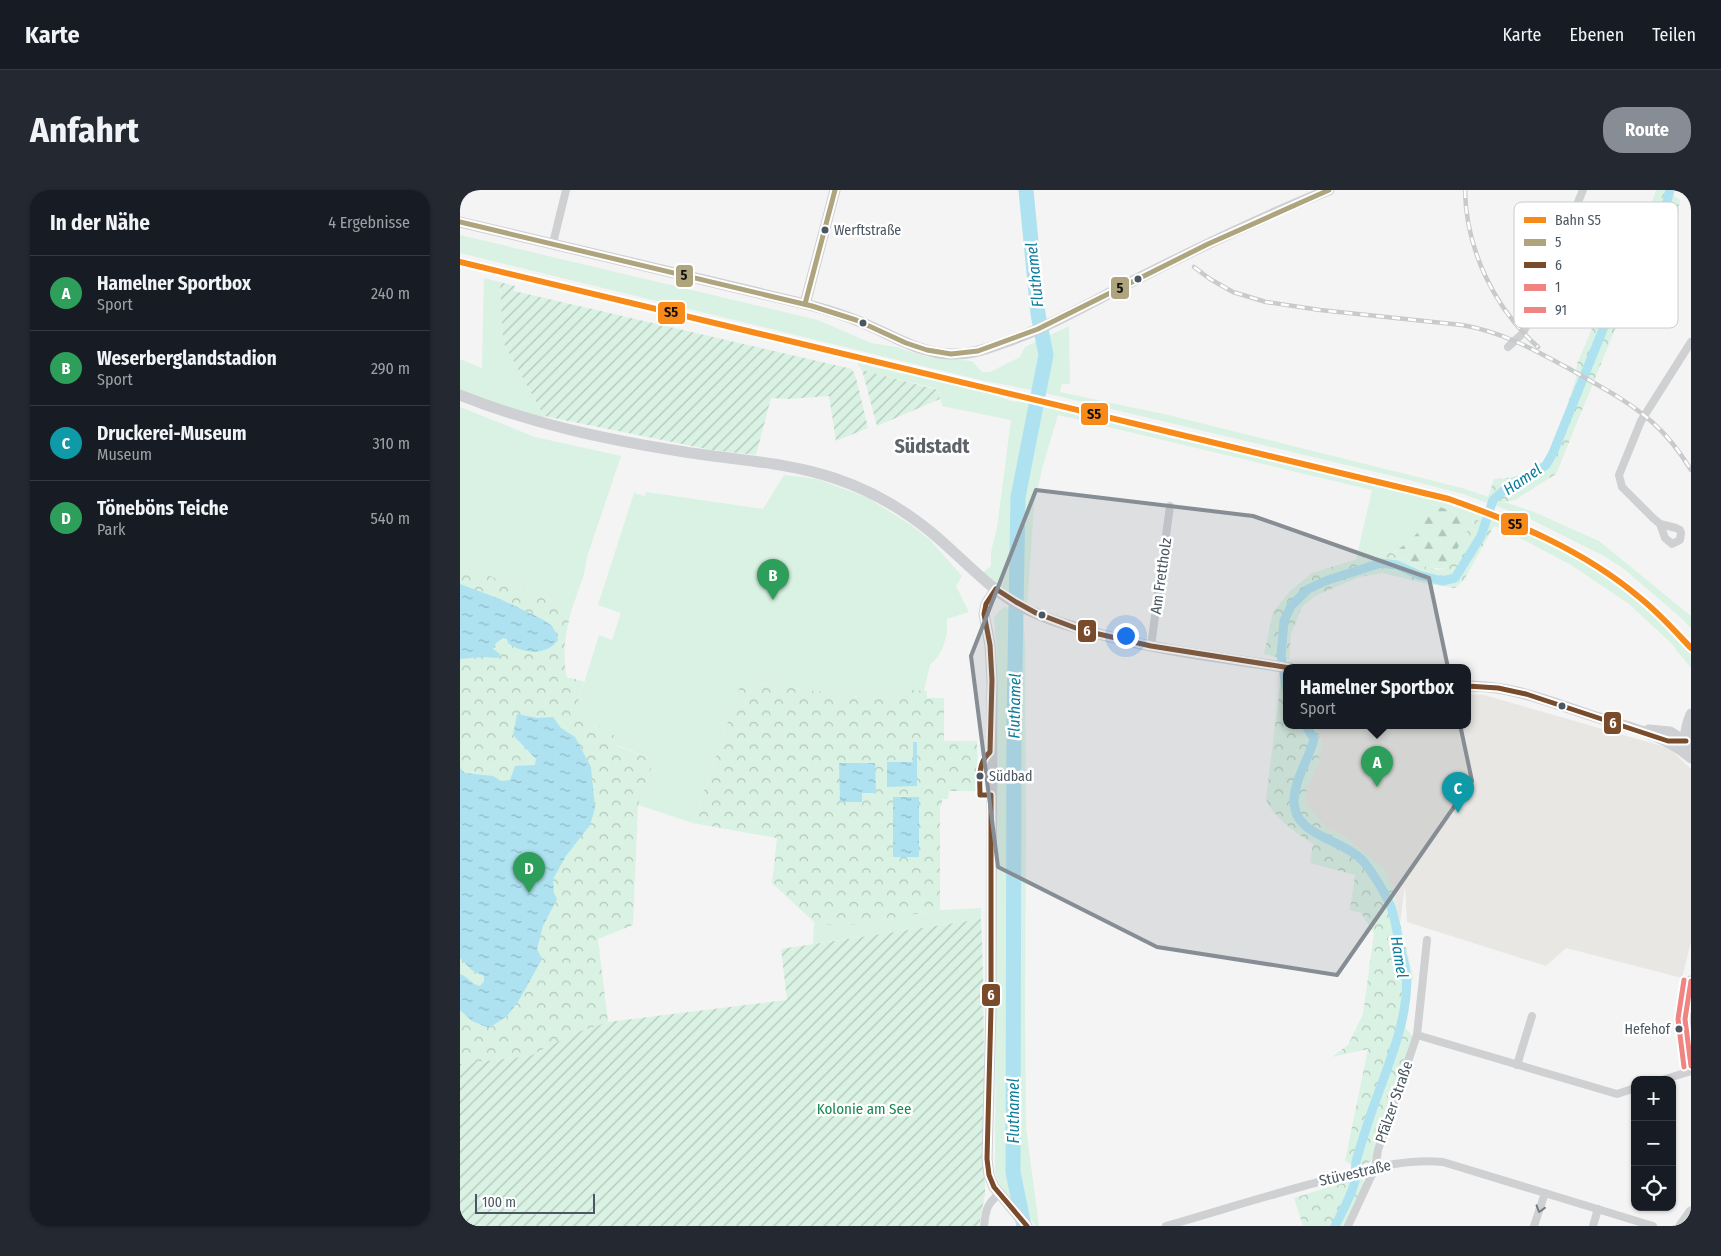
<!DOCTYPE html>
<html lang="de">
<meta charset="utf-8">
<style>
:root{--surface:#171b24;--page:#242831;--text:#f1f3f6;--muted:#9ea1a6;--line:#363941;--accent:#868d94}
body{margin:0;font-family:"Fira Sans Condensed",sans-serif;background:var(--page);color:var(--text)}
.controls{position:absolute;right:15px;bottom:15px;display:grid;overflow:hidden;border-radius:10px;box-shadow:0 1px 4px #0004}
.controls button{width:45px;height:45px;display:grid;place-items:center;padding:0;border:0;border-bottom:1px solid var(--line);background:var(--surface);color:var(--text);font:25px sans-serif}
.scale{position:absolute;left:15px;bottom:12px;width:120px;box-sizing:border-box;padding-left:5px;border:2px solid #4a5661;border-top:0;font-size:14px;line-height:18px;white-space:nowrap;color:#4a5661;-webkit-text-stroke:4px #fff;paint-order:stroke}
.you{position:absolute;left:665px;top:445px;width:18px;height:18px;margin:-12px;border:4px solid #fff;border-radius:50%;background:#1a73e8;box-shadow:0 0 0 8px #1a73e833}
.badge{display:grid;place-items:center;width:32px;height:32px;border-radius:50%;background:var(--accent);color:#fff;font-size:16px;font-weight:700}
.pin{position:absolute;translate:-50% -41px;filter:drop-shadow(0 1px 2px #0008)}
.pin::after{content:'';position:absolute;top:26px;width:18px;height:15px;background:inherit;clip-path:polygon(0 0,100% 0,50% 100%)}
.popup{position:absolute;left:823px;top:474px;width:188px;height:65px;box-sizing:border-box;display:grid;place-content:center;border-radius:10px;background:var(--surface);filter:drop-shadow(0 1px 4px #0005);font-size:16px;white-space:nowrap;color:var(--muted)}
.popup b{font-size:19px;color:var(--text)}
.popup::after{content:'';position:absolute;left:50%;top:100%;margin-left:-10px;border:10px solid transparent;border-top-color:var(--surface)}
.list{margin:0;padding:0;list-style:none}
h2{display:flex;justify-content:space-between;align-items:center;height:65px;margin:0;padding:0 20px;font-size:21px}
h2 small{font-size:16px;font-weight:400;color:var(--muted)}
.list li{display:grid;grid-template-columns:32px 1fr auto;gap:15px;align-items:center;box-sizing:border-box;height:75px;padding:0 20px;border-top:1px solid var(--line)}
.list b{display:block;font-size:19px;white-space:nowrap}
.list p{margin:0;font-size:16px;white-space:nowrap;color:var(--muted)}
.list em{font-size:16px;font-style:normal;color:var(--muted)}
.icon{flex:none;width:28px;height:28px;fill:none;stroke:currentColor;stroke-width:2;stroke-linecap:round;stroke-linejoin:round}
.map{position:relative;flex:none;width:1231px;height:1036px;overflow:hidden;border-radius:20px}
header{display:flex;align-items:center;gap:30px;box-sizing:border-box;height:70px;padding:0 25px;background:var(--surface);border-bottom:1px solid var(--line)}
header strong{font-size:24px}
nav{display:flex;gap:28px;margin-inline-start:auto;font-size:18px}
.intro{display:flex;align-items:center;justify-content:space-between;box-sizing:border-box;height:120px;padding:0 30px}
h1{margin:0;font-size:35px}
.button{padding:12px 22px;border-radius:20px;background:var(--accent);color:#fff;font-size:18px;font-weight:700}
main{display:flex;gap:30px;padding:0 30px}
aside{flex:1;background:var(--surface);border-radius:20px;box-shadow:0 1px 4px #0004}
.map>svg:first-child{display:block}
.commercial{fill:#e8e7e3}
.grass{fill:#d9f2e3}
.forest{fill:url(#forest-firs)}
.park{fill:url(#park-crowns)}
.garden{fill:url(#garden-furrows)}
.water{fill:url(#water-ripples)}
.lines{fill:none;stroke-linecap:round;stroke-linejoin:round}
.canal{stroke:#aee2f0;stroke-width:9}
.river{stroke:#aee2f0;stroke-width:15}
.street{stroke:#ced0d2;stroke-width:8}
.secondary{stroke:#ced0d4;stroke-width:11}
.rail-casing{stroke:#c9cacc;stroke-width:4.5}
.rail{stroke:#fff;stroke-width:2.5;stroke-dasharray:8;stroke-linecap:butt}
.bus-1-casing{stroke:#fff;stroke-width:9}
.bus-2-casing{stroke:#fff;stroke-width:9}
.bus-3-casing{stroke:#fff;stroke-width:9}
.bus-4-casing{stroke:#fff;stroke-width:9}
.bus-1{stroke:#aea57e;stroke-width:5}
.bus-2{stroke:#7a4b2a;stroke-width:5}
.bus-3{stroke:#f08482;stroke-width:5}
.bus-4{stroke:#f08482;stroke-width:5}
.rail-1-casing{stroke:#fff;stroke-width:10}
.rail-1{stroke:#f78a18;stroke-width:6}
.oneway{stroke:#727b83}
.marked{fill:#868d94;fill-opacity:0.2;stroke:#868d94;stroke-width:4;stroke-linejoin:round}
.bus-dot{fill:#4a5661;stroke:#fff;stroke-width:2}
.labels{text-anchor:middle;stroke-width:5;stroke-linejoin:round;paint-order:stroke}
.bus-label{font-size:14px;fill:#4a5661;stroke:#fff;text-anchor:start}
.street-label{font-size:15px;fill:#4a5661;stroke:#fff}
.park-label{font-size:15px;fill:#17864f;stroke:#fff}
.water-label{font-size:16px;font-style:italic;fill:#0c7c9b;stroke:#fff}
.district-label{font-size:20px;font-weight:bold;fill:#5f6368;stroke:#fff}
.key{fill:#fff;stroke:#c9ccd0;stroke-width:1}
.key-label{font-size:14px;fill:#4a5661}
.line-badge{stroke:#fff;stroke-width:2}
.badge-label{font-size:14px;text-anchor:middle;font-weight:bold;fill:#fff}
.pale-badge-label{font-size:14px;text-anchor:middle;font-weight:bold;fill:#111}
</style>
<header>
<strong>Karte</strong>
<nav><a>Karte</a><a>Ebenen</a><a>Teilen</a></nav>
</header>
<div class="intro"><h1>Anfahrt</h1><a class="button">Route</a></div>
<main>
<aside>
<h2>In der Nähe<small>4 Ergebnisse</small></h2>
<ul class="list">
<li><span class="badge" style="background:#2e9e5b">A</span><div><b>Hamelner Sportbox</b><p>Sport</p></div><em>240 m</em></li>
<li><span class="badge" style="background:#2e9e5b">B</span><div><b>Weserberglandstadion</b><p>Sport</p></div><em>290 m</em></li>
<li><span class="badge" style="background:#0f9aa8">C</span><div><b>Druckerei-Museum</b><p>Museum</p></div><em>310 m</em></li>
<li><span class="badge" style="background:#2e9e5b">D</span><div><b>Töneböns Teiche</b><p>Park</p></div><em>540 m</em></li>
</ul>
</aside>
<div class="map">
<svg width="1231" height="1036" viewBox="0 0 1231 1036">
<defs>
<pattern id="forest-firs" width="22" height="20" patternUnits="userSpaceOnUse" patternTransform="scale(1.25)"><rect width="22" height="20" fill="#d9f2e3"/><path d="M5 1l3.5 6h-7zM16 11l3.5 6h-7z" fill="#b2c7bb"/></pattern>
<pattern id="park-crowns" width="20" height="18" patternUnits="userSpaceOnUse" patternTransform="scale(1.25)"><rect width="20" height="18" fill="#d9f2e3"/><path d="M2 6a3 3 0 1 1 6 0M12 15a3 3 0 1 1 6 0" fill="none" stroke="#b2c7bb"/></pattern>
<pattern id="garden-furrows" width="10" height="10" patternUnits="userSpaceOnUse" patternTransform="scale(1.25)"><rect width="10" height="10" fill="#d9f2e3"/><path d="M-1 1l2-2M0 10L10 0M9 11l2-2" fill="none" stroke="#b2c7bb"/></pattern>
<pattern id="water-ripples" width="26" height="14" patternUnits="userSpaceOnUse" patternTransform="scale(1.25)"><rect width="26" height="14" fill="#aee2f0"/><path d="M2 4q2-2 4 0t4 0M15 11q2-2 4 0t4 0" fill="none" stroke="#90bac6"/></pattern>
</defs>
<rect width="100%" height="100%" fill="#f4f4f4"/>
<path class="commercial" d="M1007,504L1024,505L1209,558L1231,579V752L1222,788L1106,758L1086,776L947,732L945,696L940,733L934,700L884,646L866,638L845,613L847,597L858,574L862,554L856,536H1007Z"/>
<g class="grass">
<path d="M0,45L358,130L411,153L436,157L467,167L512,171L522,182H530L560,167L565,157L609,136L610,194H602L600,202L708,225L1002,298L1074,322L1139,351L1231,426V438L1220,427L1164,379L1144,366L1066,327L1003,304L941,288L572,200L520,190L0,63Z"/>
<path d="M24,88L40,92L43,152L84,226L82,234L0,205V169L22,178Z"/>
<path d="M397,173L523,201L554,212L570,210L939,298C1038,326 1128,357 1202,431C1210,440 1225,452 1230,463C1231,466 1231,473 1231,478L1210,452L1169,414L1111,375L1045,340L971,314L965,332L954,349L932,363L920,362L896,370L912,300L598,225L583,275L574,315L567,418L519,386L531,376V362L537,338L551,230L482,216L478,199L402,180Z"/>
<path d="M0,217L75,247L161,266L127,367L124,384L112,419L72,404L0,373Z"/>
<path d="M324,285L357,289L408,308L451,335L470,350L502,386L496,396L509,422L487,429V443L483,457L478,467L470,475L464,501L453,500L415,509L282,491L233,633L178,615L194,570L157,555L116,519L139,445L152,450L161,423L138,415L174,303L185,306L186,302L303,319Z"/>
<path d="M545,417L563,427L565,452L566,636L565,821L566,938L579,1036H576L541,997L535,983L537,463L534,428L539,421Z"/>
<path d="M521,718V729L353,754L354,732L380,737L480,720Z"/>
</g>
<path class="forest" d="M971,314L1014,329L988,377C968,382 950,371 933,363C956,347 962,342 971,314Z"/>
<g class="park">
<path d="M1196,0H1206L1220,10L1216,35L1167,110L1096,284L1055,310L1043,312L1028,307L1034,289C1051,289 1071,284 1084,272L1106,219L1116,188L1117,174L1144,110L1183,38Z"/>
<path d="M1014,329L1034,336L1004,390L995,398L963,393L923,383L899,387L855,406L842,417L831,444L829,470L804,464L813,422L830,401L852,383L920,362L932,363L956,374L978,380L987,377Z"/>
<path d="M0,373L72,404L112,419C105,443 102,464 107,488H112L124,492L116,519L159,549L157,556L194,570L178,615L173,735L138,749L148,832L113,844V852L90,856L70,866L0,874Z"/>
<path d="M821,486L827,487V536H856L862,554L858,574L847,597L845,613L866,638L884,646L925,680L934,700L940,733L953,786L945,838L953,846L914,966L910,972L895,977L885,971L908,859L872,867L888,855L903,824L914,743L901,723L890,720L895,685L850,673L853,654C835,642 815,629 806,610Z"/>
<path d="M282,491L415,509L453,500L467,501V508H484V551H517L518,601H489L488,609H482V615H480V720L380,737L354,732L312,693L317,648L233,633Z"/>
<path d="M901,987L904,993L885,1036H843L834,1008Z"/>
</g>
<g class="garden">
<path d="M40,92L55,96L54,101L392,179L396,188L408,238L376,251L369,206L328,209L311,208L296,265L252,260L84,226L43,152Z"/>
<path d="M402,180L478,200L480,209L417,236Z"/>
<path d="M521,729L523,783L525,1004L519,1036H0V874L70,866L118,842L148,832L327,810L321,759Z"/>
</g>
<g class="water">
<path d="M0,394L40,409L82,429L92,436L97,445L98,450C87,466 62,464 48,453L47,449L43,448L36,453L33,459L40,464L39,468L23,467L0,469Z"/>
<path d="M57,524L77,528L93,527L101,538L115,547L131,577L135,618L130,635L106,666L93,689L94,703L97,709L83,736L77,759L82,769L58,812L47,826L29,838L12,831L0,820V784C8,787 12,795 20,796L24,791V786L13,781L0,768V578L5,583L33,586L41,591L50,590L55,576L75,575L76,569L53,545Z"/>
<path d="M453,552H457V596L427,597V572H453Z"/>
<path d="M379,573H415L416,603H402V612H380Z"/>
<rect x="433" y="607" width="26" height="60"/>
</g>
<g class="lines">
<g class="canal">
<path d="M827,501L821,466L824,431L831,416L848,399L868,390L921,373L937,375L959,385L982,391L995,388L1021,346L1033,310L1044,300L1057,291L1074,284L1086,275L1093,263L1150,122L1175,73L1195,43L1204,23L1210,0"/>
<path d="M846,536L854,549C849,569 835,588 834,610C833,646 880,648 901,669C911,679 925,703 931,717C935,728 937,741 939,753C941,763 945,773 946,783C951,831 921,890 907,936C903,948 899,960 896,972C895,978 896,985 895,991C891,1007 882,1022 875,1036"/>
</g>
<path class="river" d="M564,1036L553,982L554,530L558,307L586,165L578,124L566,0"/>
<g class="street">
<path d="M93,53L106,0"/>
<path d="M1048,157L1063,143L1066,137L1123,0"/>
<path d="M1200,334L1205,348L1212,354L1220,350L1221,343L1220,340L1216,338L1200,334L1193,328L1162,297L1159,285L1181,231L1231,152"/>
<path d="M691,456L710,316"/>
<path d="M957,845L967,750"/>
<path d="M1057,875L1072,826"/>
<path d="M1202,890L1231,881"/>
<path d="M524,1036C526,1020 526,1015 539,1004"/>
<path d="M706,1036C762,1020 818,1002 874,988C910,979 946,968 983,972L1193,1036"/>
<path d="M888,1036L915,978L918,960L957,845L1157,904L1175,898"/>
<path d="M1074,1036L1085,1003"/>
<path d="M1133,1036L1138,1019"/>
</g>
<g class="secondary">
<path d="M0,32L345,114C365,119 384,125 403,133C432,145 458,163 491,164C510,165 526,159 543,153C590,137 633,111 677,89C740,57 804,26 869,0"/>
<path d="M345,114L375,0"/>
<path d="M0,205C72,234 148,250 225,262C274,270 327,272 374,288C410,300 443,319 471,342C500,366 525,395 557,414C579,427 604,434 628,441C694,460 763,468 830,478"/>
<path d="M536,399L526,414L524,424L530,455L532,490L531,819L527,969L529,985L534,997L567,1036"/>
<path d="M1007,496C1051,495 1092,513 1133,526C1167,537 1204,544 1231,568"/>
<path d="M1189,540L1210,542L1231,555"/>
<path d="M1226,556C1225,544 1226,536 1231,524"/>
<path d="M1231,791L1225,829L1231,876"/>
<path d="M1221,1036L1231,1022"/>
</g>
<g class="rail-casing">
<g id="rail">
<path d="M1005,0C1006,59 1034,118 1078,157"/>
<path d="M734,77L750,89L773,102L806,112L860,120L1002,135C1044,142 1078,162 1115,182C1141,197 1170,212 1192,232C1208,246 1220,262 1231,280"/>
</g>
</g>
<use href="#rail" class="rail"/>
<g class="bus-1-casing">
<g id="bus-1">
<path d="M0,32L352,116L396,130L446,153L467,160L491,164L518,161L578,139L748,54L869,0"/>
<path d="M345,114L375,0"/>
</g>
</g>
<g class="bus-2-casing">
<g id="bus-2">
<path d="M1007,496L1038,498L1066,504L1208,551H1226"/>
<path d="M567,1036L534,997L529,985L527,969L531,819V605H520C520,590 517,573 530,562L532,490L530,455L524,424L526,414L536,399L556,412L576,423L621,440L691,456L830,478"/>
</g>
</g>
<g class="bus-3-casing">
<path id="bus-3" d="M1231,791L1225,829L1231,876"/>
</g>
<g class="bus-4-casing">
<path id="bus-4" d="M1224,877L1218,829L1224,790"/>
</g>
<use href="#bus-1" class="bus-1"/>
<use href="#bus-2" class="bus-2"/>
<use href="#bus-3" class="bus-3"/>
<use href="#bus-4" class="bus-4"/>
<g class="rail-1-casing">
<path id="rail-1" d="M0,72L989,309C1057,333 1123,360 1179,407C1198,422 1214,440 1231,458"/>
</g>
<use href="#rail-1" class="rail-1"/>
</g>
<defs><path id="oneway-chevron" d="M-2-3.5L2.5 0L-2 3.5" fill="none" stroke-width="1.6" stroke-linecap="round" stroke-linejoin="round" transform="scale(1.25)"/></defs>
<use class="oneway" href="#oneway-chevron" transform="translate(1080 1019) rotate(107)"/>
<path class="marked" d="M576,300L793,326L969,388L1012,591L877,785L697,757L538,677L511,466Z"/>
<g class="bus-dot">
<circle cx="365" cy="40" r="4.5"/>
<circle cx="678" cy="89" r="4.5"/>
<circle cx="403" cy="133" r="4.5"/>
<circle cx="582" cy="425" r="4.5"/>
<circle cx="1102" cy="516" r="4.5"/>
<circle cx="520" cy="586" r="4.5"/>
<circle cx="1219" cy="839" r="4.5"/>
</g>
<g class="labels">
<g class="bus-label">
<text x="374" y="45">Werftstraße</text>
<text x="529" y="591">Südbad</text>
<text x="1210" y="844" text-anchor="end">Hefehof</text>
</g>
<g class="street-label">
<text transform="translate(701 386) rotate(-82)" y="5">Am Frettholz</text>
<text transform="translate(934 912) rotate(-71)" y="5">Pfälzer Straße</text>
<text transform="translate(895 983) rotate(-13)" y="5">Stüvestraße</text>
</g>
<g class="park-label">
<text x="404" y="924">Kolonie am See</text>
</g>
<g class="water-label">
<text transform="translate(574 85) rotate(-96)" y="6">Fluthamel</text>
<text transform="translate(1062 289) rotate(-34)" y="6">Hamel</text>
<text transform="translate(554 516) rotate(-89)" y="6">Fluthamel</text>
<text transform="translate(940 767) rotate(81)" y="6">Hamel</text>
<text transform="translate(553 921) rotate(-90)" y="6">Fluthamel</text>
</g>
<g class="district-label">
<text x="472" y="263">Südstadt</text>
</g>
</g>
<rect x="1054" y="12" width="164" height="126" rx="8" class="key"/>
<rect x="1064" y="27" width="22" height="6" fill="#f78a18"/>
<rect x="1064" y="49" width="22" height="7" fill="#aea57e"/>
<rect x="1064" y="72" width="22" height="6" fill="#7a4b2a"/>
<rect x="1064" y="94" width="22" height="7" fill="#f08482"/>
<rect x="1064" y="117" width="22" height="6" fill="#f08482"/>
<g class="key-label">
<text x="1095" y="35">Bahn S5</text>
<text x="1095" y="57">5</text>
<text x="1095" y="80">6</text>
<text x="1095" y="102">1</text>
<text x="1095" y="125">91</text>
</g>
<g class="line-badge">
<rect x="215" y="74" width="19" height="24" rx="5" fill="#aea57e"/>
<rect x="650" y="86" width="20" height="24" rx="5" fill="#aea57e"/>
<rect x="197" y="111" width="29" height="24" rx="5" fill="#f78a18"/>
<rect x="620" y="212" width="29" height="24" rx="5" fill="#f78a18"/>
<rect x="1040" y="322" width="29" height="24" rx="5" fill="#f78a18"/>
<rect x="617" y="429" width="20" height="24" rx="5" fill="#7a4b2a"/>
<rect x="1143" y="521" width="19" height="24" rx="5" fill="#7a4b2a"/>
<rect x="521" y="793" width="20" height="24" rx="5" fill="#7a4b2a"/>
</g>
<g class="badge-label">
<text x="627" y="446">6</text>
<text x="1153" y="538">6</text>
<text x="531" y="810">6</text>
</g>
<g class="pale-badge-label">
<text x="224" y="90">5</text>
<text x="660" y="103">5</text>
<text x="211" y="127">S5</text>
<text x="634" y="229">S5</text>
<text x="1055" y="339">S5</text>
</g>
</svg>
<div class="controls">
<button>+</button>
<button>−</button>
<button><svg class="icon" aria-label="locate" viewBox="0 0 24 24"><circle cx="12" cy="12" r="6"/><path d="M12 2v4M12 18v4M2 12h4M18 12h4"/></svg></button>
</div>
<div class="scale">100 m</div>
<div class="you"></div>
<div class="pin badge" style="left:917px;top:597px;background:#2e9e5b">A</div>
<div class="popup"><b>Hamelner Sportbox</b>Sport</div>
<div class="pin badge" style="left:313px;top:410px;background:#2e9e5b">B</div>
<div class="pin badge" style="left:998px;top:623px;background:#0f9aa8">C</div>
<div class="pin badge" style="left:69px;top:703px;background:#2e9e5b">D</div>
</div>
</main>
